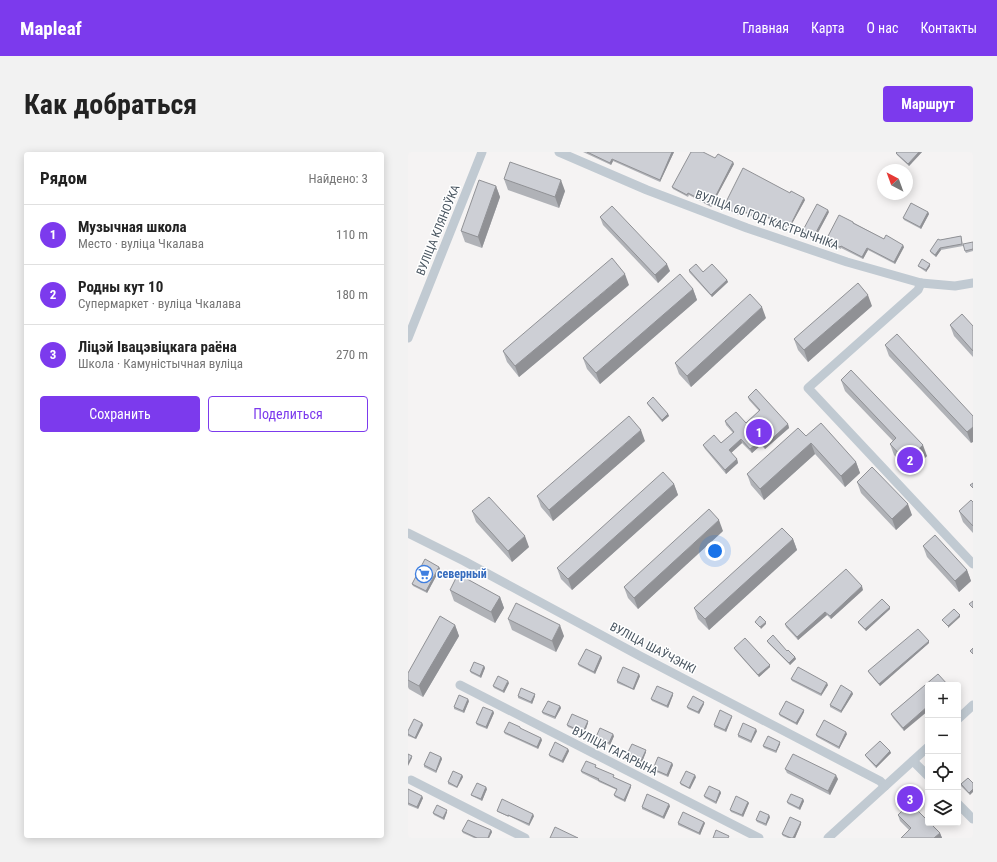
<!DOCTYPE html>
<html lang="ru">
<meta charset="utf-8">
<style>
:root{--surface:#fff;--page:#f2f2f2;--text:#222;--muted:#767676;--line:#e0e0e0;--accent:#7c3aed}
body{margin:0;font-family:"Roboto Condensed",sans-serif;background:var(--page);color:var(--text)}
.controls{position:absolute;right:12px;bottom:12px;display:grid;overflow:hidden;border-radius:4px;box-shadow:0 2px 10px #0003}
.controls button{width:36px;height:36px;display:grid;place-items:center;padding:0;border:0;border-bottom:1px solid var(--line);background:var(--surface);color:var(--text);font:20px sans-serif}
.compass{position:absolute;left:469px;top:12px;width:36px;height:36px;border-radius:50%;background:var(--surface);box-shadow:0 2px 10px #0003;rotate:319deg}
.you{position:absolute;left:307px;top:399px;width:14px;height:14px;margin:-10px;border:3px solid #fff;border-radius:50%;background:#1a73e8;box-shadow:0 0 0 6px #1a73e833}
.badge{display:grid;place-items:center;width:26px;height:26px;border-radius:50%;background:var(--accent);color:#fff;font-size:13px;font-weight:700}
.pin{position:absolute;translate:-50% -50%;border:2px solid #fff;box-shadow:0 1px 4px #0006}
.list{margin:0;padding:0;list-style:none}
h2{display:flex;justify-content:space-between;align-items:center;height:52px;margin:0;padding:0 16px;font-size:17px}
h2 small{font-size:13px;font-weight:400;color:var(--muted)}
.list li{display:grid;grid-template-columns:26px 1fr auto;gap:12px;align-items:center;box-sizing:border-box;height:60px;padding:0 16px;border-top:1px solid var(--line)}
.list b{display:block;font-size:15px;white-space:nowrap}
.list p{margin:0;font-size:13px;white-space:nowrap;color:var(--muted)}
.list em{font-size:13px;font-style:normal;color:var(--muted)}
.actions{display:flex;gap:8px;padding:12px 16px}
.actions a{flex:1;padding:9px 0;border:1px solid var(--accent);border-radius:4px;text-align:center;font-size:14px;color:var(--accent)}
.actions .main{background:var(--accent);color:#fff}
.icon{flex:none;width:22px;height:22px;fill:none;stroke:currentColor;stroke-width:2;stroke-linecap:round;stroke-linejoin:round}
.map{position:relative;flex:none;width:565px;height:686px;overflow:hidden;border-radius:4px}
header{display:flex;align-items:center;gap:24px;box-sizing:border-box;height:56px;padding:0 20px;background:var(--accent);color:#fff}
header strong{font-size:19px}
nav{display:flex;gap:22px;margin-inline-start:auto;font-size:14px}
.intro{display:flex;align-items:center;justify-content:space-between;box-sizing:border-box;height:96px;padding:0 24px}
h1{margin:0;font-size:28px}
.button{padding:10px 18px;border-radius:4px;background:var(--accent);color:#fff;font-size:14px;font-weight:700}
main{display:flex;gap:24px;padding:0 24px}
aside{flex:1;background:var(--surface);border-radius:4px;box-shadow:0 2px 10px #0003}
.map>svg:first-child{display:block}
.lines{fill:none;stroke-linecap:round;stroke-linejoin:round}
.minor{stroke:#c1cad2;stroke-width:9}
.wall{fill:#b0b2b7}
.shaded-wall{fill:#909195}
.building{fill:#cdcfd5;stroke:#909195}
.labels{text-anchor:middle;stroke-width:3;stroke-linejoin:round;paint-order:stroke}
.street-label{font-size:12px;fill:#4a5661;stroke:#fff}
.shop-label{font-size:12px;font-weight:bold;fill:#366cbe;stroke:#fff;text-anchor:start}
</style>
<header>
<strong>Mapleaf</strong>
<nav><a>Главная</a><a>Карта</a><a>О нас</a><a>Контакты</a></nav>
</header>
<div class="intro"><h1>Как добраться</h1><a class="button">Маршрут</a></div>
<main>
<aside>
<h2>Рядом<small>Найдено: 3</small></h2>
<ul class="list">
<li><span class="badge">1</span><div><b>Музычная школа</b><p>Место · вуліца Чкалава</p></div><em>110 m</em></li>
<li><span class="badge">2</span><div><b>Родны кут 10</b><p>Супермаркет · вуліца Чкалава</p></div><em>180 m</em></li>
<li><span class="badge">3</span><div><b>Ліцэй Івацэвіцкага раёна</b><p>Школа · Камуністычная вуліца</p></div><em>270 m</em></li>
</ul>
<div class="actions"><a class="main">Сохранить</a><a>Поделиться</a></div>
</aside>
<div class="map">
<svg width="565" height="686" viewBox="0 0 565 686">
<rect width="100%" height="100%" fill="#f5f3f3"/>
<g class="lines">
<g class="minor">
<path d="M151,0L239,38L339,76L439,110L513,131L547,134L565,131"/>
<path d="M513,131L510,138L400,236L565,412"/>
<path d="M0,186L74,0"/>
<path d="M0,381L56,409L232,504L472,629L477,634"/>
<path d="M52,533L351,686"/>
<path d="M550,567L565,553"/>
<path d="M505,609L520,624"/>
<path d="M3,628L117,686"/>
<path d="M550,652L565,667"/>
<path d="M420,686L520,595"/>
</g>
</g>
<g class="wall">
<path d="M175,0H266L252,30L205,9L203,13Z"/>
<path d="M514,0L501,14L489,3L488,1Z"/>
<path d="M307,6L326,12L303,55L281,43L280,45L265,37L264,35Z"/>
<path d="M96,27L157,39L151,56L100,38Z"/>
<path d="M88,34L92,45L74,96L57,90L53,79Z"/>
<path d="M382,41L397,48L381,77L359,66L356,71L333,59L331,63L316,56V54Z"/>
<path d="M421,60L406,88L395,82L394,80Z"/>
<path d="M520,60L521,62L513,77L496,68L495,66Z"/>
<path d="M192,65L262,119L250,131L195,73Z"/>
<path d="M445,70L446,71L476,87L496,95L487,112L460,98L455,107L433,96V97L419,90L418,88Z"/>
<path d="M553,84L555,94L533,98L528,105L523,101L522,99L532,88Z"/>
<path d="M565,90V99L558,101L557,99Z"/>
<path d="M522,112V114L518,120L511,115L510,114Z"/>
<path d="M281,118L295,120L319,128L320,130L304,145L281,120Z"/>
<path d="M221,133L111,225L99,210L95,199Z"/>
<path d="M285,137L289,148L192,232L179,217L175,206Z"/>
<path d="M464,154L400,210L390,198L386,187Z"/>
<path d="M358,166L283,235L271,222L267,211Z"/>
<path d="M542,173L565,174V205L546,184Z"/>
<path d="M477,193L565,264L563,291L481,204Z"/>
<path d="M433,228L519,304L502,320L486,303L482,292L485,289L437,239Z"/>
<path d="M340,245L380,272L381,276L357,297L353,293L344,301L334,291L323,301L329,307L330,311L318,322L297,297L295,293L313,291L325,281L318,273L317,269L338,271L351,259L341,248Z"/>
<path d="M239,251L260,262L261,264L254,270L240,253Z"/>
<path d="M398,284L448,310L452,321L437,335L407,302L356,348L343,333L339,322Z"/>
<path d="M237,289L145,369L133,355L129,344Z"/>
<path d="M449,330L504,363L488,378L453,341Z"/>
<path d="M266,332L270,343L164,438L153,427L149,416Z"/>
<path d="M565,350V381L555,370L551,359Z"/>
<path d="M64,359L121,395L104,410L68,370Z"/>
<path d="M315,379L230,457L220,446L216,435Z"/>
<path d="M385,387L389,398L301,478L290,467L286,456Z"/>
<path d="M515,394L559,418L563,429L551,440L519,405Z"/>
<path d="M31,415L32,417L19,441L5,434L4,432Z"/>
<path d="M42,438L92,445L96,456L87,471L46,449Z"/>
<path d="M455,438L423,467L419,463L390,488L378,475L377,472Z"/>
<path d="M482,455V457L458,479L450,471V470Z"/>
<path d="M100,467L156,484L148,500L104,478Z"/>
<path d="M47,473L51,484L15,545L1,537L0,535V521Z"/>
<path d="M359,489L379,499L387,505L388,507L382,513L360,491Z"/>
<path d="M521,491L472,534L461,521L460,519Z"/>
<path d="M326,496L362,513V515L351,525L327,498Z"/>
<path d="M193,504L194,506L187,522L171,514L170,512Z"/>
<path d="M76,514L77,516L73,526L63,521L62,519Z"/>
<path d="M530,522L496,579L485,566L483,562Z"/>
<path d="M232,524L226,538L209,531V529Z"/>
<path d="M383,527L420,533L413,544L384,529Z"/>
<path d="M101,531L96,541L86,536L85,534Z"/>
<path d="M444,540L445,542L433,561L422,555V553Z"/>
<path d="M127,542V544L124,552L110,546V544Z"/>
<path d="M265,543L260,556L244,549L243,547Z"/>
<path d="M61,549L56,561L46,557V555Z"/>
<path d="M296,552L291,562L280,557L279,555Z"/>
<path d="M152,554L153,556L147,567L135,562L134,560Z"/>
<path d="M396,558V560L389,573L372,564L371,562Z"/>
<path d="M85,559L86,561L79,577L69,573L68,571Z"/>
<path d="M324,564V565L318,580L306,575V573Z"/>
<path d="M180,569V571L176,582L160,575L159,573Z"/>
<path d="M14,571L15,573L8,587L0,584V579Z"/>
<path d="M113,577L134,588L130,597L97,582L96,580Z"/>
<path d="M349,579L343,591L330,585V583Z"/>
<path d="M439,582L431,597L409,585L408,583Z"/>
<path d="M206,584L202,593L188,587V585Z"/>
<path d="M372,590V592L368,601L356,596L355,594Z"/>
<path d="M160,597L161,599L155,611L142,605L141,603Z"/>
<path d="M482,599L483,601L468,616L458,605L457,603Z"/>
<path d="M238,600L234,610L220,604L219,602Z"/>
<path d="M33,605L34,607L28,621L16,615V613Z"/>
<path d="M264,611L265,613L260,625L246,619L245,617Z"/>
<path d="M188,613V616L206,626L223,633V635L217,650L207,645L206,643L209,638L191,630L190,629L174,621L173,619Z"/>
<path d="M377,617L430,627L422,643L379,621Z"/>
<path d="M54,623L55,625L49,636L40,632V630Z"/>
<path d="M288,625L282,637L273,633L272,631Z"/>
<path d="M560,626L562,643L553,634V632Z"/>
<path d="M79,637L74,649L64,644L63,643Z"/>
<path d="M0,638L15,646L10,657L0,653Z"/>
<path d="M312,639L313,641L308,652L297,646L296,644Z"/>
<path d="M395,647L396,649L392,658L380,652L379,650Z"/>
<path d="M340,650L341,651L335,665L323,660L322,658Z"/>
<path d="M262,654L256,667L234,657V655Z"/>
<path d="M89,659L126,664L121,674L101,664V665L90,660Z"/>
<path d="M39,660L36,668L26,663L25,661Z"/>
<path d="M490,663L532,681L534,686H493L501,678L492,669Z"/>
<path d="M362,665L358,674L349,670L348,668Z"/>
<path d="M296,670L297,671L292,683L270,673V671Z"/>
<path d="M393,672L387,686H380L375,684L374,682Z"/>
<path d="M83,678L84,680L81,686H66L55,681L54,679Z"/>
</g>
<g class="shaded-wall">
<path d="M264,0H266L252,30V28Z"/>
<path d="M511,0H514L501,14L500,12Z"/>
<path d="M204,7L205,9L203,13L202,11Z"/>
<path d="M325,10L326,12L303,55V53Z"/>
<path d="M153,28L157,39L151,56L147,45Z"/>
<path d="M88,34L92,45L74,96L70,85Z"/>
<path d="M396,46L397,48L381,77V76Z"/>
<path d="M332,57L333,59L331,63L330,62Z"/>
<path d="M420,58L421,60L406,88L405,86Z"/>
<path d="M520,60L521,62L513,77L512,75Z"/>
<path d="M358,64L359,66L356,71L355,69Z"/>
<path d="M495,93L496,95L487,112L486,110Z"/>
<path d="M459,96L460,98L455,107L454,105Z"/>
<path d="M532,96L533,98L528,105L527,103Z"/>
<path d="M259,112L262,119L250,131L247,123Z"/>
<path d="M522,112V114L518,120V118Z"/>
<path d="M217,122L221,133L111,225L107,214Z"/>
<path d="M319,128L320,130L304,145L303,143Z"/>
<path d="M285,137L289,148L192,232L188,221Z"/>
<path d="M460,143L464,154L400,210L396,198Z"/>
<path d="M354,155L358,166L283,235L279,224Z"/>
<path d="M260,262L261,264L254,270V268Z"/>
<path d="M380,272L381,276L357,297L356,294Z"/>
<path d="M565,275V290L563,291L559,280Z"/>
<path d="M233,278L237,289L145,369L141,358Z"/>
<path d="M333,287L334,291L322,302L321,298Z"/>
<path d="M352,289L353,293L344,301L342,297Z"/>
<path d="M403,291L407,302L356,348L352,337Z"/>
<path d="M515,293L519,304L502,320L498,309Z"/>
<path d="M329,307L330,311L318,322L317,318Z"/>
<path d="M448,310L452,321L437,335L433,324Z"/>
<path d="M266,332L270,343L164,438L160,427Z"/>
<path d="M500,352L504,363L488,378L484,367Z"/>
<path d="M311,368L315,379L230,457L226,446Z"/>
<path d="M117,384L121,395L104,410L100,399Z"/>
<path d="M385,387L389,398L301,478L297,467Z"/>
<path d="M31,415L32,417L19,441L18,439Z"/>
<path d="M559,418L563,429L551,440L547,429Z"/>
<path d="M454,434L455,438L423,467L422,464Z"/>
<path d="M92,445L96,456L87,471L83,460Z"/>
<path d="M482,455V457L458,479L457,477Z"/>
<path d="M417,460L419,463L390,488L389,485Z"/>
<path d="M552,463V465L540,476V474Z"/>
<path d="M358,470V472L353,477L352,475Z"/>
<path d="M47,473L51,484L15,545L11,534Z"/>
<path d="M152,473L156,484L148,500L144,489Z"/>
<path d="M521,489V491L472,534L471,532Z"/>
<path d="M193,504L194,506L187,522L186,520Z"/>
<path d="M387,505L388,507L382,513L381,511Z"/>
<path d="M362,513V515L351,525L350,523Z"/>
<path d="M76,514L77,516L73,526L72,524Z"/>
<path d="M231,522L232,524L226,538L225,537Z"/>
<path d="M100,529L101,531L96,541L95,539Z"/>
<path d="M419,531L420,533L413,544V542Z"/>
<path d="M444,540L445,542L433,561V559Z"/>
<path d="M265,541V543L260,556L259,554Z"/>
<path d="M127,542V544L124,552L123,550Z"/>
<path d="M60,547L61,549L56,561L55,559Z"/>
<path d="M296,550V552L291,562L290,560Z"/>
<path d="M152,554L153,556L147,567V565Z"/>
<path d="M520,554V559L496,579L495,576Z"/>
<path d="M396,558V560L389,573L388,571Z"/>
<path d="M85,559L86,561L79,577L78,575Z"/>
<path d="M324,564V565L318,580L317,578Z"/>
<path d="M180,569V571L176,582L175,580Z"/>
<path d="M14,571L15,573L8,587L7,586Z"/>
<path d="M348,577L349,579L343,591V589Z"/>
<path d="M438,580L439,582L431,597V595Z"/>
<path d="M205,582L206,584L202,593L201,591Z"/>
<path d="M133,586L134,588L130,597L129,595Z"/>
<path d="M372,590V592L368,601V599Z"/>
<path d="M160,597L161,599L155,611L154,609Z"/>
<path d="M238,598V600L234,610L233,609Z"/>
<path d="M482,599L483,601L468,616V614Z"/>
<path d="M4,604V606L0,614V611Z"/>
<path d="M33,605L34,607L28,621V619Z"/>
<path d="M264,611L265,613L260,625L259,623Z"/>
<path d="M54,623L55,625L49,636V635Z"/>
<path d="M287,623L288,625L282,637L281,636Z"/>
<path d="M428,623L430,627L422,643L420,639Z"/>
<path d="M223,633V635L217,650L216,648Z"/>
<path d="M78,635L79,637L74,649L73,647Z"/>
<path d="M565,637V640L562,643L561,641Z"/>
<path d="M312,639L313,641L308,652V650Z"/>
<path d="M14,644L15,646L10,657L9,655Z"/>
<path d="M395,647L396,649L392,658L391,656Z"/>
<path d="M340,650L341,651L335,665L334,663Z"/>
<path d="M261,652L262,654L256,667L255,665Z"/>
<path d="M39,658V660L36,668L35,666Z"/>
<path d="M125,662L126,664L121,674V672Z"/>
<path d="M361,663L362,665L358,674V672Z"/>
<path d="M296,670L297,671L292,683L291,681Z"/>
<path d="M393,670V672L387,686H385Z"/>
<path d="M83,678L84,680L81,686H80Z"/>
<path d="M532,681L534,686H526Z"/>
</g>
<g class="building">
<path d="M179,0H264L252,28L204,7L202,11Z"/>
<path d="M283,0H295L307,6L310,2L325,10L303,53L280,41L279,43L264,35Z"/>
<path d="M489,0H511L500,12L488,1Z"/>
<path d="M102,10L153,28L147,45L96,27Z"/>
<path d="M335,16L382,41L383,39L396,46L381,76L358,64L355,69L332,57L330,62L316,54Z"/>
<path d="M71,28L88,34L70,85L53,79Z"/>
<path d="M503,51L520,60L512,75L495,66Z"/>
<path d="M409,52L420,58L405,86L394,80Z"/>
<path d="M204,54L259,112L247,123L192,65Z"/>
<path d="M431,63L445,70V71L476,87L478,83L495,93L486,110L459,96L454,105L433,94L432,95L418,88Z"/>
<path d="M553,84L554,92L532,96L527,103L522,99L530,87L532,88Z"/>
<path d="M565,90V97L557,99L555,92Z"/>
<path d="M204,106L217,122L107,214L95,199Z"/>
<path d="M514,107L522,112L518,118L510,114Z"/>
<path d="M288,112L295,120L304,112L319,128L303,143L281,118Z"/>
<path d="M272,122L285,137L188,221L175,206Z"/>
<path d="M450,131L460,143L396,198L386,187Z"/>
<path d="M342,142L354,155L279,224L267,211Z"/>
<path d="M554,162L565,174V199L542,173Z"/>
<path d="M489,182L565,264V275L559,280L477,193Z"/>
<path d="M443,218L515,293L498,309L482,292L488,286L433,228Z"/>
<path d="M348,237L380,272L356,294L352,289L342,297L333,287L321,298L329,307L317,318L295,293L306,283L313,291L326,280L317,269L328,260L338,271L352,258L340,245Z"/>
<path d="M245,245L260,262L254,268L239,251Z"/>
<path d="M221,264L233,278L141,358L129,344Z"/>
<path d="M413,271L448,310L433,324L403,291L352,337L339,322L390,276L398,284Z"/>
<path d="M464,315L500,352L484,367L449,330Z"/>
<path d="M255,320L266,332L160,427L149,416Z"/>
<path d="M565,331V336L562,333Z"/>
<path d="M81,345L117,384L100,399L64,359Z"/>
<path d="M563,348L565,350V374L551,359Z"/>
<path d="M301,357L311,368L226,446L216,435Z"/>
<path d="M374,376L385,387L297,467L286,456Z"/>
<path d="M527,383L559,418L547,429L515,394Z"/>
<path d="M17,407L31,415L18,439L4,432Z"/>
<path d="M438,417L454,434L422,464L417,460L389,485L377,472Z"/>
<path d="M50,422L92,445L83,460L42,438Z"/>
<path d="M474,447L482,455L457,477L450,470Z"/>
<path d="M565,449V456L561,452Z"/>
<path d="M108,451L152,473L144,489L100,467Z"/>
<path d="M546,457L552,463L540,474L534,468Z"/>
<path d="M32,464L47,473L11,534L0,528V521Z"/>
<path d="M352,464L358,470L352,475L347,470Z"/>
<path d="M510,477L521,489L471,532L460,519Z"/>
<path d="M365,483L379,499L380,498L387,505L381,511L359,489Z"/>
<path d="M337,486L362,513L350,523L326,496Z"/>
<path d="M565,496V502L562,499Z"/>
<path d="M178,497L193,504L186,520L170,512Z"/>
<path d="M66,510L76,514L72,524L62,519Z"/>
<path d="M215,515L231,522L225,537L209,529Z"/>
<path d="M390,515L419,531L413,542L383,527Z"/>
<path d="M530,522L540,533H520V554L495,576L483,562Z"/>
<path d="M90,524L100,529L95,539L85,534Z"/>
<path d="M433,533L444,540L433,559L422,553Z"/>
<path d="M249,534L265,541L259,554L243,547Z"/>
<path d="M113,536L127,542L123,550L110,544Z"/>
<path d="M51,543L60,547L55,559L46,555Z"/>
<path d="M285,544L296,550L290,560L279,555Z"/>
<path d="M140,549L152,554L147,565L134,560Z"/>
<path d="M378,549L396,558L388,571L371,562Z"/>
<path d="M75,555L85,559L78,575L68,571Z"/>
<path d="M312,558L324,564L317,578L306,573Z"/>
<path d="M164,562L180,569L175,580L159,573Z"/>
<path d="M6,567L14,571L7,586L0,582V579Z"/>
<path d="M416,568L438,580L431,595L408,583Z"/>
<path d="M101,570L112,575V576L133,586L129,595L96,580Z"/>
<path d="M335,571L348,577L343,589L330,583Z"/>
<path d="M192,576L205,582L201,591L188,585Z"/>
<path d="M360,584L372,590L368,599L355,594Z"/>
<path d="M472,589L482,599L468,614L457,603Z"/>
<path d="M147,590L160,597L154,609L141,603Z"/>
<path d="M224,592L238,598L233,609L219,602Z"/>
<path d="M22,600L33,605L28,619L16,613Z"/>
<path d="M0,602L4,604L0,611Z"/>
<path d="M385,602L428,623L420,639L377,617Z"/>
<path d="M250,605L264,611L259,623L245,617Z"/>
<path d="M178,609L188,613L187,615L206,623L205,625L223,633L216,648L206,643L209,637L190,628L191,627L173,619Z"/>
<path d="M45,619L54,623L49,635L40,630Z"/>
<path d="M278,619L287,623L281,636L272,631Z"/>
<path d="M560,626L565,631V637L561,641L553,632Z"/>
<path d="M69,631L78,635L73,647L63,643Z"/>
<path d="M301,634L312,639L308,650L296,644Z"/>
<path d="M0,637L14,644L9,655L0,651Z"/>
<path d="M239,642L261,652L255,665L234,655Z"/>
<path d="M383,642L395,647L391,656L379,650Z"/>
<path d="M328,644L340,650L334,663L322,658Z"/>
<path d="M94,647L125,662L121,672L100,663V664L89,659Z"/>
<path d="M502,651L520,669V671H522L532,681L526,686H493L503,676L490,663Z"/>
<path d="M29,653L39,658L35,666L25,661Z"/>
<path d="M352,659L361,663L358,672L348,668Z"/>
<path d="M275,660L296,670L291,681L270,671Z"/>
<path d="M382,665L393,670L385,686H383L374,682Z"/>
<path d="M60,668L83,678L80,686H69L54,679Z"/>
<path d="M147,675L170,686H142Z"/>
<path d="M308,678L321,684L320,686H305Z"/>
</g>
<defs>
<g id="supermarket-ring" transform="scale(0.9)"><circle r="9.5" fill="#fff" stroke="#3f7fe0" stroke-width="1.5"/><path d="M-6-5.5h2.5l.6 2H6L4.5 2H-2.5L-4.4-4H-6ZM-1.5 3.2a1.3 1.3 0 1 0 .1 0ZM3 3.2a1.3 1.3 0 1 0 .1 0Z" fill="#3f7fe0"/></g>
</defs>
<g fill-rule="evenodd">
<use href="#supermarket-ring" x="16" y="422"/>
</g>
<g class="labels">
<g class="street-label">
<text transform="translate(359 68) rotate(20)" y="4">ВУЛІЦА 60 ГОД КАСТРЫЧНІКА</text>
<text transform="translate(30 78) rotate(-68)" y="4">ВУЛІЦА КЛЯНОЎКА</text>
<text transform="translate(245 496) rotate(28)" y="4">ВУЛІЦА ШАЎЧЭНКІ</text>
<text transform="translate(207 599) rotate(27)" y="4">ВУЛІЦА ГАГАРЫНА</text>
</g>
<g class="shop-label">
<text x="29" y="426">северный</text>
</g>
</g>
</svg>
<div class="controls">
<button>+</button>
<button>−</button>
<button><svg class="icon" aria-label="locate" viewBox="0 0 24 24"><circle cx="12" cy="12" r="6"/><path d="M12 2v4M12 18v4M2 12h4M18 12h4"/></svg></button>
<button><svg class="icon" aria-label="layers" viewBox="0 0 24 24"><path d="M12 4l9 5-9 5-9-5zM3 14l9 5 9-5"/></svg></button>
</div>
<svg class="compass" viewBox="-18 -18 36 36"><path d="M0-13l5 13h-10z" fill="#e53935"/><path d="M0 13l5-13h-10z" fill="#767676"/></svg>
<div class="you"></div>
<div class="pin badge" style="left:351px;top:280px">1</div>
<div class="pin badge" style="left:502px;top:308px">2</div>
<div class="pin badge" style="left:502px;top:647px">3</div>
</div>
</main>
